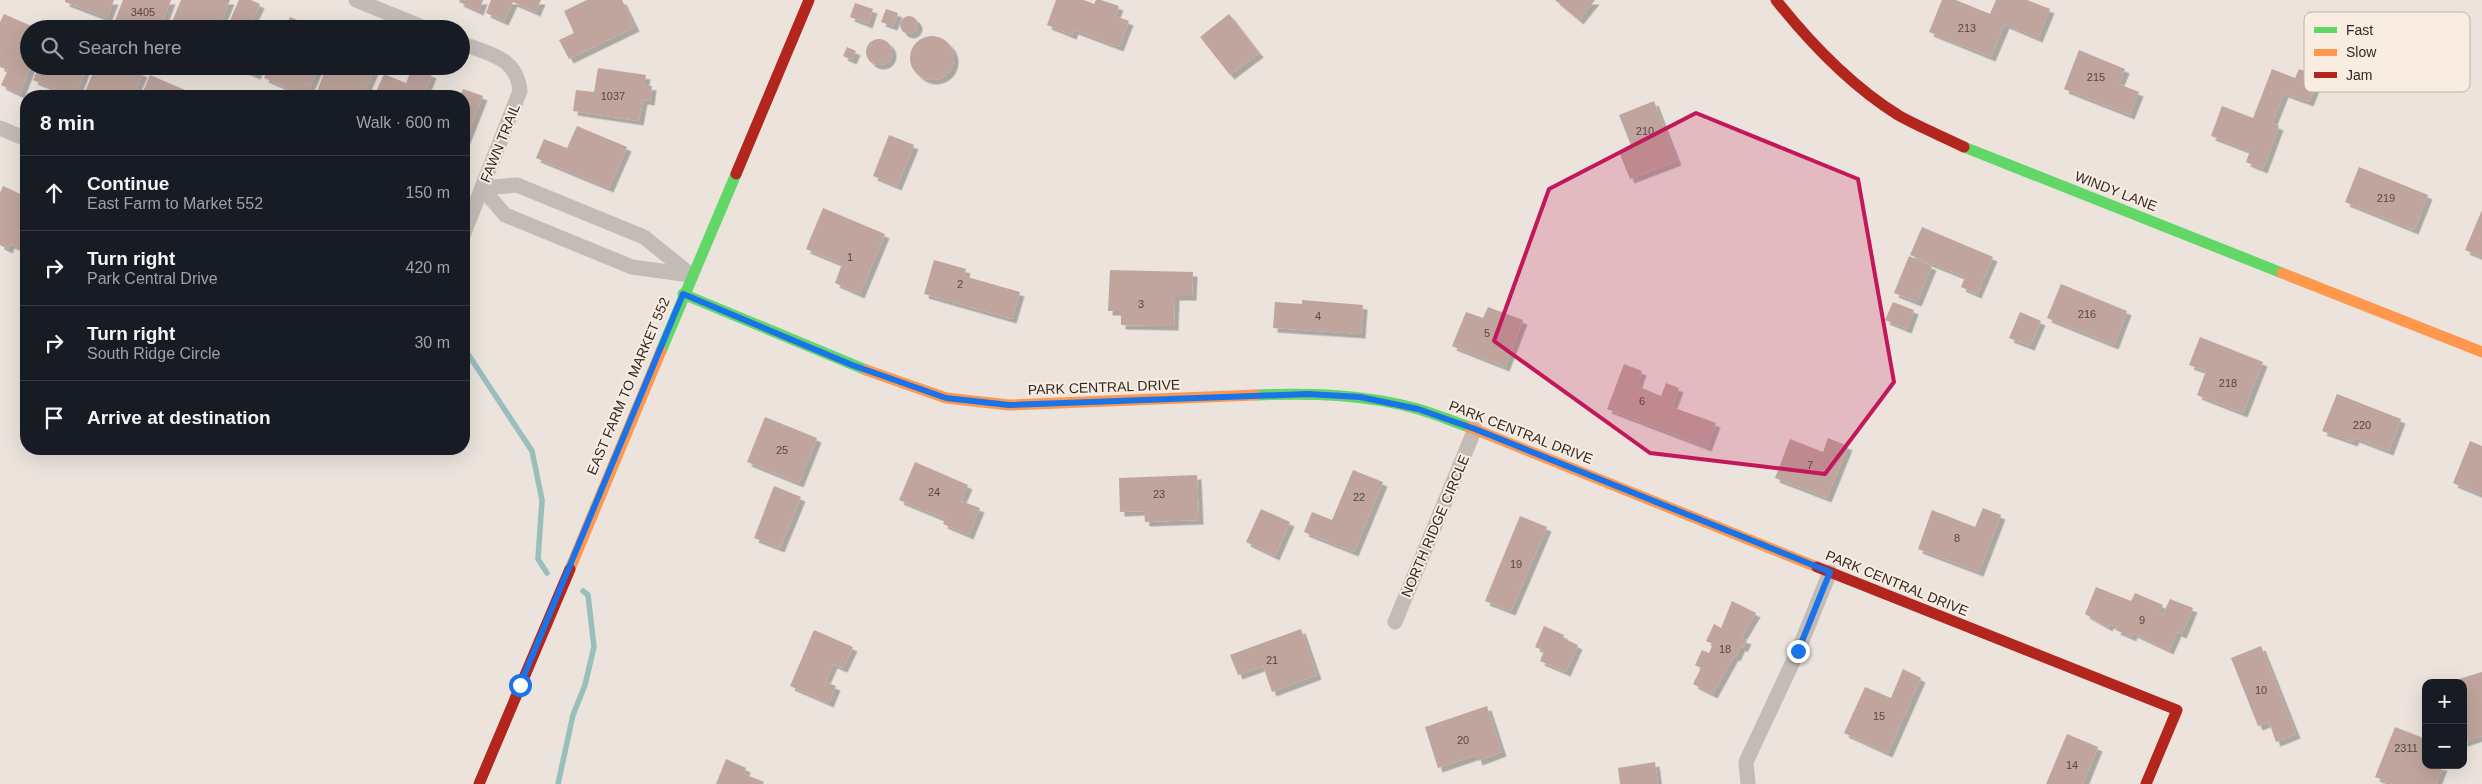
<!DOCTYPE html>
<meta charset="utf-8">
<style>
:root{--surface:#171b24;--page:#242831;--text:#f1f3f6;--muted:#9ea1a6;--line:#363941}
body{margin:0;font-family:Helvetica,sans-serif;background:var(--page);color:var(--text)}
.controls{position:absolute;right:15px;bottom:15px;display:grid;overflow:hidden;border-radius:10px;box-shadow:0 5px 20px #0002}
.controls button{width:45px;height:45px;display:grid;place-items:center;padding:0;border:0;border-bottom:1px solid var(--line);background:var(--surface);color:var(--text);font:25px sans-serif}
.stop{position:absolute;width:15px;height:15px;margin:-11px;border:4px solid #1a73e8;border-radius:50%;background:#fff}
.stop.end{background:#1a73e8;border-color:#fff;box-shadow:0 1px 5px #0008}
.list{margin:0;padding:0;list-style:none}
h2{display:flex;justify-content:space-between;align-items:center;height:65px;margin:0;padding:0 20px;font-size:21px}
h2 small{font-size:16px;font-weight:400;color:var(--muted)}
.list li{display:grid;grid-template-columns:32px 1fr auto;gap:15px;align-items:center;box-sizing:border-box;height:75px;padding:0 20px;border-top:1px solid var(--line)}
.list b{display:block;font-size:19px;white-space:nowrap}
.list p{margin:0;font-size:16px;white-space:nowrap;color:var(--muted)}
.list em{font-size:16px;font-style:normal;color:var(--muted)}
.icon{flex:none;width:28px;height:28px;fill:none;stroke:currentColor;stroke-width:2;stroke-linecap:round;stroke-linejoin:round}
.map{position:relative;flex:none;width:2482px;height:784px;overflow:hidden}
.search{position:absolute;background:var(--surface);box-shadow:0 5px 20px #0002;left:20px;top:20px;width:450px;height:55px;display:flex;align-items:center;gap:12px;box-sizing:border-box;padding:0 18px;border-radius:28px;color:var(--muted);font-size:19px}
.panel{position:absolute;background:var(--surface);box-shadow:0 5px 20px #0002;left:20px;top:90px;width:450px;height:365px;border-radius:20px}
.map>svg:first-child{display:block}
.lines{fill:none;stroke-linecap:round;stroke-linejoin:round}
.stream{stroke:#98bfbb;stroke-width:5.5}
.building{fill:#bfa59d;filter:url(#shadow)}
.street{stroke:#c3bbb6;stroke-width:15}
.fast{stroke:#63d668;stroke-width:11}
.slow{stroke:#ff974d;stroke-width:11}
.jam{stroke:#b3261e;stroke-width:11}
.route{stroke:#1a73e8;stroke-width:6}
.marked{fill:#c2185b;fill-opacity:0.2;stroke:#c2185b;stroke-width:4;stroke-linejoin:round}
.labels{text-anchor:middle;stroke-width:4;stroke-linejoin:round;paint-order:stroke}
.number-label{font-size:11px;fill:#574743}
.street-label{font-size:14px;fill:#342825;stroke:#f9ede2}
.key{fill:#f9ede2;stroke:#beb2a9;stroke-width:1}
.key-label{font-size:14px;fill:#342825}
</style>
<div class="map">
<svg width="2482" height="784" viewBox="0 0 2482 784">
<defs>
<filter id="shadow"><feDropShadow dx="4.5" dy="4.5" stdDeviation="0" flood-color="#0004"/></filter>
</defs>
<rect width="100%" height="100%" fill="#ebe3dc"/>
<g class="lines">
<g class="stream">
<path d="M464,348L532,451L542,500L538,559L547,573"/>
<path d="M558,784L573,715L585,685L594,647L588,595L583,591"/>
</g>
</g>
<g class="building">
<path d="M65,0H114L107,18L65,2Z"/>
<path d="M123,0H171L160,29H129L114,23Z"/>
<path d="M181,0H230L218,29H169Z"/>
<path d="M239,0H251L260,4L252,21L270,29H226Z"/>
<path d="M460,0H483L479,11L459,2Z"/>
<path d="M491,0H541L536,12L513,2L504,21L486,13Z"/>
<path d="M587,0H622L635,27L569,59L559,40L574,33L564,11Z"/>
<path d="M1056,0H1084L1094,4L1096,0H1101L1119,6L1115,16L1129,21L1119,47L1074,30L1072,35L1047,25Z"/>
<path d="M1555,0H1595L1579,20Z"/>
<path d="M1942,0H1956L1990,14L1996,0H2027L2050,9L2038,38L2005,24L1991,57L1929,32Z"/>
<path d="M855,3L873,9L868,24L850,17Z"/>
<path d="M886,9L898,13L893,26L881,22Z"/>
<path d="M4,14L38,29H29V66H31L20,94L1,85L8,70L0,67V22Z"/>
<path d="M1229,14L1259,53L1230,75L1200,37Z"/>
<circle cx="909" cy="25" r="9"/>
<path d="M290,17L309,25L307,29H285Z"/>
<circle cx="932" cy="58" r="22"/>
<circle cx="879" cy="52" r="13"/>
<path d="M847,47L856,51L852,60L843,56Z"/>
<path d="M2079,50L2125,69L2119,84L2139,92L2130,115L2064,89Z"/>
<path d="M39,66H87L75,96H52L55,89L33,80Z"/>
<path d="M96,66H127L143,73L133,96H83Z"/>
<path d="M234,66H260L256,75Z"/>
<path d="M269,66H319L306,96L264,78Z"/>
<path d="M327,66H365L374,70L363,96H315Z"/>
<path d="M413,66L432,74L423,96H374L384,74L406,83Z"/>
<path d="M598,68L646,75L644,85L652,86L650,101L643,100L639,121L573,111L576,90L594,92Z"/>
<path d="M2272,69L2295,78L2299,69L2319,76L2309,102L2284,93L2272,123L2279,126L2263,169L2246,162L2250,151L2211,136L2222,106L2253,118Z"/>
<path d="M150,75L192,93L191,96H141Z"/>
<path d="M463,89L483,96L464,144V96H460Z"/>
<path d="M201,91L215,96H199Z"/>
<path d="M1654,101L1677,161L1630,179L1619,152L1632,148L1619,115Z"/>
<path d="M577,126L627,147L609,188L536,158L544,139L567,148Z"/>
<path d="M889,135L914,145L897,186L873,176Z"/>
<path d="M2359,167L2428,195L2414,230L2345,202Z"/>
<path d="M3,186L25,196L26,192L25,250L10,244L8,249L0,245V193Z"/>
<path d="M823,208L885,234L860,294L835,283L842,264L806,249Z"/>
<path d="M2482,210V257L2465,250Z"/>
<path d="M1922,227L1993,257L1977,294L1961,287L1965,277L1910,255Z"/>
<path d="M1909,256L1932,266L1917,302L1894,293Z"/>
<path d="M934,260L966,269L964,276L1020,292L1012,319L924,294Z"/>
<path d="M1110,270L1193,272L1192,296H1175L1174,326L1121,325V311H1108Z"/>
<path d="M2061,284L2127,311L2114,345L2047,318Z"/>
<path d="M1302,300L1363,305L1361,334L1273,328L1275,302L1302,304Z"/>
<path d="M1893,302L1914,310L1907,329L1885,320Z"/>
<path d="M1488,307L1523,320L1505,367L1452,346L1466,312L1483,318Z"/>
<path d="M2020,312L2041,321L2030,346L2009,338Z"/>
<path d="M2200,337L2263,362L2243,413L2197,395L2206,371L2189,365Z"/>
<path d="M1624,364L1642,371L1637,386L1661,396L1666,383L1679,388L1672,407L1716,423L1707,447L1607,409Z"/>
<path d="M2337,394L2401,419L2389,451L2355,438L2353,442L2322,431Z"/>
<path d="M765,417L817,438L799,483L747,462Z"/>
<path d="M1828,438L1848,446L1827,498L1775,478L1790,439L1823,452Z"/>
<path d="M2470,441L2482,446V495L2453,483Z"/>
<path d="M915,462L968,485L961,501L980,508L969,535L943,524L945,519L899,500Z"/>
<path d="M1353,470L1383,482L1354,552L1304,532L1312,512L1332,520Z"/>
<path d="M1197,475L1199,520L1145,522L1144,511L1120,512L1119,478Z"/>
<path d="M774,486L801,497L780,548L754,538Z"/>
<path d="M1983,508L2001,515L1979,572L1918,549L1932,510L1975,527Z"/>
<path d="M1261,509L1290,522L1275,556L1246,542Z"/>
<path d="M1520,516L1547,527L1511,611L1485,601Z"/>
<path d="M2096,587L2131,601L2135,593L2163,605L2159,613L2163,614L2170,599L2193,608L2182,634L2177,632L2169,650L2133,633L2132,637L2116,630L2117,627L2109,624L2108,627L2085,614Z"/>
<path d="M1732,601L1756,613L1741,638L1747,640L1743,648L1741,646L1736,657L1734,656L1713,694L1693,684L1701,668L1695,665L1702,650L1709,653L1713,644L1706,641L1714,624L1721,628Z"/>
<path d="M1544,626L1564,635L1563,638L1578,645L1566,672L1540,661L1544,651L1535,647Z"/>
<path d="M1301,629L1317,675L1272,692L1263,666L1238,675L1230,655Z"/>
<path d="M814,630L853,647L843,668L833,664L825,682L836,686L829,703L790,686Z"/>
<path d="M2261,646L2296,734L2276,742L2269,722L2258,726L2231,658Z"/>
<path d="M1903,669L1921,678L1888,753L1844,733L1865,687L1891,698Z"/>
<path d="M2482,672V736L2463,742V683L2449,682Z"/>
<path d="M1487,706L1502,752L1478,761L1476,755L1438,768L1425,727Z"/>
<path d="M2395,727L2426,739V765L2443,766L2436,784H2393L2375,777Z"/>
<path d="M2067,734L2098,747L2083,784H2046Z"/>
<path d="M726,759L746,768L744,774L764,782L763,784H716Z"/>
<path d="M1655,762L1658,784H1620L1618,768Z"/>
</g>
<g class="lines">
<g class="street">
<path d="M356,0L427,29"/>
<path d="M461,43C489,54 517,57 520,91L464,233"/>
<path d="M0,128L26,139"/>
<path d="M482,188L517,185L644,237L691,275"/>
<path d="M482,188L505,215L632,267L690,275"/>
<path d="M1395,622L1475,429"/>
<path d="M1748,784L1746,762L1798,651L1830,572"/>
</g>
<g class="fast">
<path d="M1964,147L2282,273"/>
<path d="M683,294L866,370"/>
<path d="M661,351L736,174"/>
<path d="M1256,395C1311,393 1365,394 1418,409C1435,414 1452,421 1469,427"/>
</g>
<g class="slow">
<path d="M2282,273L2482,352"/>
<path d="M866,370L946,398L1009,405L1256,395"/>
<path d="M1469,427L1817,567"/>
<path d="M570,569L661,351"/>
</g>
<g class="jam">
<path d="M1776,0C1811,44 1850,85 1898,115C1919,127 1942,136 1964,147"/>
<path d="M736,174L809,0"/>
<path d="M1817,567L2177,710L2146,784"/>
<path d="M479,784L570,569"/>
</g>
</g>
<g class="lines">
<path class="route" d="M520,685L683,294L852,365L946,398L1009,405L1308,394L1360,397L1418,409L1475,429L1830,572L1798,651"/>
</g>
<path class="marked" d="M1696,113L1858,179L1894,382L1825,474L1650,453L1494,341L1549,189Z"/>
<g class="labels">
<g class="number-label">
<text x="143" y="16">3405</text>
<text x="1967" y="32">213</text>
<text x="2096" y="81">215</text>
<text x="613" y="100">1037</text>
<text x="1645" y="135">210</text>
<text x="2386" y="202">219</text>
<text x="850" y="261">1</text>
<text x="960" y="288">2</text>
<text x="1141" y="308">3</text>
<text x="2087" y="318">216</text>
<text x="1318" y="320">4</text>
<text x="1487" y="337">5</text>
<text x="2228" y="387">218</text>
<text x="1642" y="405">6</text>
<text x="2362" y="429">220</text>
<text x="782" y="454">25</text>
<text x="1810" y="469">7</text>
<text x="934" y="496">24</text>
<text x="1159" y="498">23</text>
<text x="1359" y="501">22</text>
<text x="1957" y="542">8</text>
<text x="1516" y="568">19</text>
<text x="2142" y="624">9</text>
<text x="1725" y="653">18</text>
<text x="1272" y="664">21</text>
<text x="2261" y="694">10</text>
<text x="1879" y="720">15</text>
<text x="1463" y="744">20</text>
<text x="2406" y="752">2311</text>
<text x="2072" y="769">14</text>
</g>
<g class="street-label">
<text transform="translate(500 143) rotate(-68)" y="5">FAWN TRAIL</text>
<text transform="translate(2116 191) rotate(21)" y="5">WINDY LANE</text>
<text transform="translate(628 386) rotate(-67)" y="5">EAST FARM TO MARKET 552</text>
<text transform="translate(1104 387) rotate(-2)" y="5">PARK CENTRAL DRIVE</text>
<text transform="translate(1521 432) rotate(21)" y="5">PARK CENTRAL DRIVE</text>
<text transform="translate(1435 526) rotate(-67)" y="5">NORTH RIDGE CIRCLE</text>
<text transform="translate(1897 583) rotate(22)" y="5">PARK CENTRAL DRIVE</text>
</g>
</g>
<rect x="2304" y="12" width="166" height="80" rx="8" class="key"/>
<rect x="2314" y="27" width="23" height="6" fill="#63d668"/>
<rect x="2314" y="49" width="23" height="7" fill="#ff974d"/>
<rect x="2314" y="72" width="23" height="6" fill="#b3261e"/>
<g class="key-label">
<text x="2346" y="35">Fast</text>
<text x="2346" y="57">Slow</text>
<text x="2346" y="80">Jam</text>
</g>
</svg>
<div class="controls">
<button>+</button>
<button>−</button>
</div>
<div class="stop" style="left:520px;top:685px"></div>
<div class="stop end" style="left:1798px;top:651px"></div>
<div class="search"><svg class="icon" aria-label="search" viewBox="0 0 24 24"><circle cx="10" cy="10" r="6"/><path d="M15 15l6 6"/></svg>Search here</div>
<section class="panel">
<h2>8 min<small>Walk · 600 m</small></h2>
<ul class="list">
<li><svg class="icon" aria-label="ahead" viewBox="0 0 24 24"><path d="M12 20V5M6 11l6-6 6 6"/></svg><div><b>Continue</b><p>East Farm to Market 552</p></div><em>150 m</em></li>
<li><svg class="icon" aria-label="right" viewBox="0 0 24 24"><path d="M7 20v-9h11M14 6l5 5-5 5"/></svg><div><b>Turn right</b><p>Park Central Drive</p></div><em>420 m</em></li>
<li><svg class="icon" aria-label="right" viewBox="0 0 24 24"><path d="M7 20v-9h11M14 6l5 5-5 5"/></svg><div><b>Turn right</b><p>South Ridge Circle</p></div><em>30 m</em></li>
<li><svg class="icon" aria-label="arrive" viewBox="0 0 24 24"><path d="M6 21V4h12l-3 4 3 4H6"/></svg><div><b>Arrive at destination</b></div></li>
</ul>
</section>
</div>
